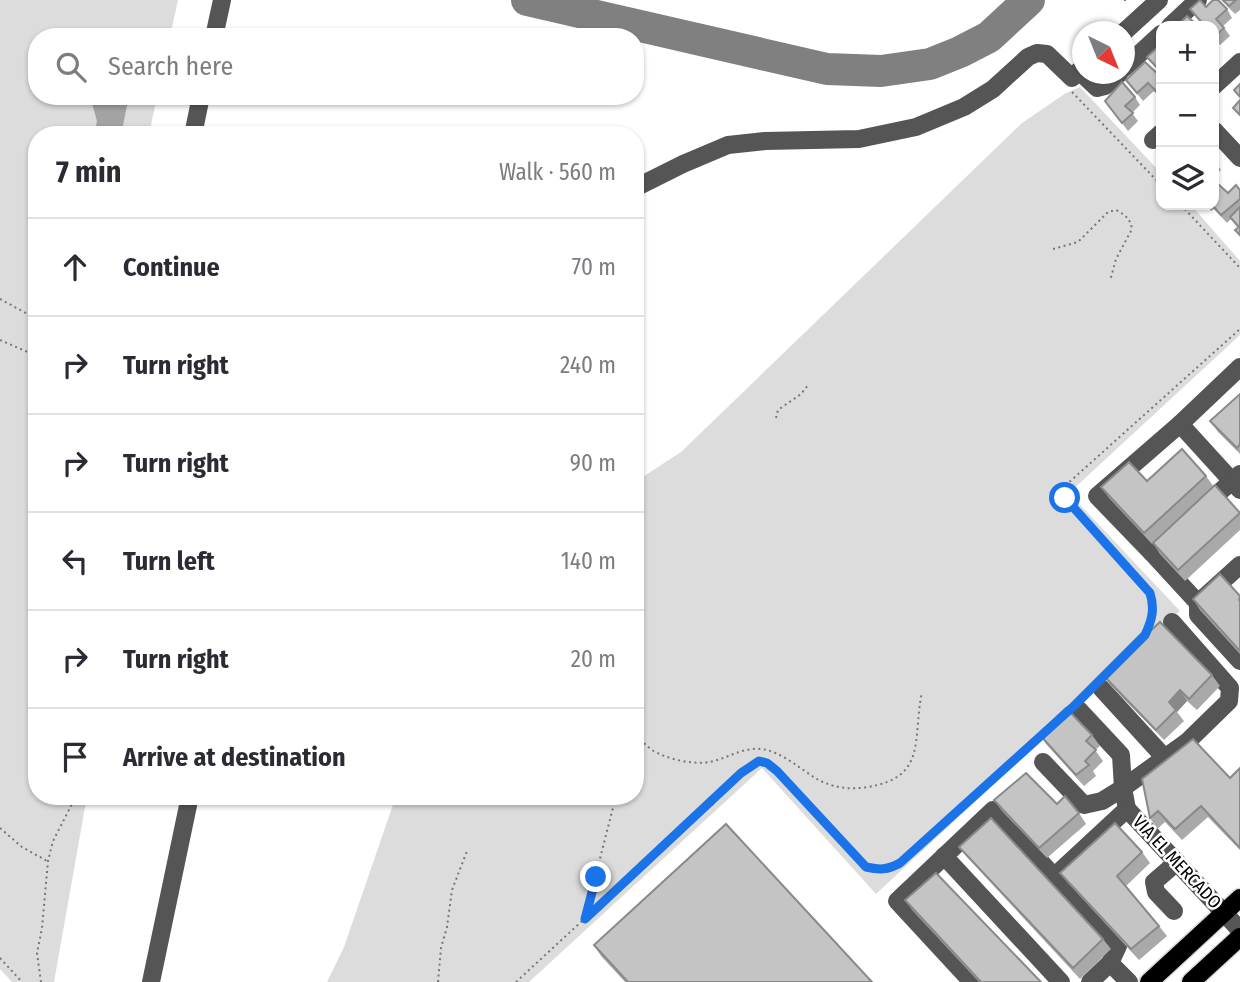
<!DOCTYPE html>
<meta charset="utf-8">
<style>
:root{--surface:#fff;--page:#f7f7f7;--text:#2b2b33;--muted:#7c7c81;--line:#e1e1e2}
body{margin:0;font-family:"Fira Sans Condensed",sans-serif;background:var(--page);color:var(--text)}
.controls{position:absolute;right:21px;top:21px;display:grid;overflow:hidden;border-radius:14px;box-shadow:0 2px 5px #0004}
.controls button{width:63px;height:63px;display:grid;place-items:center;padding:0;border:0;border-bottom:2px solid var(--line);background:var(--surface);color:var(--text);font:35px sans-serif}
.compass{position:absolute;left:1072px;top:21px;width:63px;height:63px;border-radius:50%;background:var(--surface);box-shadow:0 2px 5px #0004;rotate:137deg}
.stop{position:absolute;width:21px;height:21px;margin:-16px;border:5px solid #1a73e8;border-radius:50%;background:#fff}
.stop.end{background:#1a73e8;border-color:#fff;box-shadow:0 2px 7px #0008}
.list{margin:0;padding:0;list-style:none}
h2{display:flex;justify-content:space-between;align-items:center;height:91px;margin:0;padding:0 28px;font-size:30px}
h2 small{font-size:23px;font-weight:400;color:var(--muted)}
.list li{display:grid;grid-template-columns:46px 1fr auto;gap:21px;align-items:center;box-sizing:border-box;height:98px;padding:0 28px;border-top:2px solid var(--line)}
.list b{display:block;font-size:26px;white-space:nowrap}
.list em{font-size:23px;font-style:normal;color:var(--muted)}
.icon{flex:none;width:38px;height:38px;fill:none;stroke:currentColor;stroke-width:2;stroke-linecap:round;stroke-linejoin:round}
.map{position:relative;flex:none;width:1240px;height:982px;overflow:hidden}
.search{position:absolute;background:var(--surface);box-shadow:0 2px 5px #0004;left:28px;top:28px;width:616px;height:77px;display:flex;align-items:center;gap:18px;box-sizing:border-box;padding:0 24px;border-radius:28px;color:var(--muted);font-size:26px}
.panel{position:absolute;background:var(--surface);box-shadow:0 2px 5px #0004;left:28px;top:126px;width:616px;height:679px;border-radius:28px}
.map>svg:first-child{display:block}
.green{fill:#dcdcdc}
.water{fill:#a3a3a3}
.lines{fill:none;stroke-linecap:round;stroke-linejoin:round}
.taxiway{stroke:#808080;stroke-width:32}
.major-casing{stroke:#dbdbdb;stroke-width:21}
.path{stroke:#777;stroke-width:2;stroke-dasharray:2 3.5;stroke-linecap:butt}
.minor{stroke:#555;stroke-width:18}
.major{stroke:#000;stroke-width:18}
.wall{fill:#a9a9a9}
.shaded-wall{fill:#898989}
.building{fill:#c4c4c4;stroke:#898989;stroke-width:2}
.route{stroke:#1a73e8;stroke-width:9}
.labels{text-anchor:middle;stroke-width:5;stroke-linejoin:round;paint-order:stroke}
.street-label{font-size:18px;fill:#000;stroke:#fff}
</style>
<div class="map">
<svg width="1240" height="982" viewBox="0 0 1240 982">
<rect width="100%" height="100%" fill="#fff"/>
<g class="green">
<path d="M0,0H178L170,37H37V96H157L149,135H37V796H87L54,982H12L0,969Z"/>
<path d="M1080,87L1161,173V205H1191L1240,261V335L1069,493L1180,611L876,894L762,768L529,982H327L344,947L396,796H635V482L681,452L1022,123L1066,93Z"/>
</g>
<path class="water" d="M90,96H129L121,135H94L97,121Z"/>
<g class="lines">
<path class="taxiway" d="M527,0L827,69L881,71L930,64L960,52L989,37L1029,0"/>
<g class="major-casing">
<g id="major">
<path d="M1149,982L1240,898"/>
<path d="M1191,982L1240,937"/>
</g>
</g>
<g class="path">
<path d="M1124,0H1128"/>
<path d="M1072,92L1161,185"/>
<path d="M1181,205L1240,268"/>
<path d="M1053,249L1078,242L1108,212L1116,210C1125,215 1130,218 1132,229L1116,259L1110,281"/>
<path d="M0,299L37,319"/>
<path d="M0,340L37,356"/>
<path d="M776,418L778,410L801,394L809,384"/>
<path d="M1143,637C1153,623 1155,609 1150,593L1065,498L1063,491L1066,485L1240,329"/>
<path d="M635,737C642,741 646,745 652,750C667,759 692,765 709,762C727,759 742,747 761,749C781,751 800,769 817,779C833,788 850,790 868,787C928,777 912,739 922,692"/>
<path d="M0,828L22,847L47,861"/>
<path d="M585,917L616,796"/>
<path d="M0,958L22,982"/>
<path d="M41,982L37,953L42,928L48,861L53,841L72,804L73,796"/>
<path d="M438,982L441,948L447,927L452,890L467,851"/>
<path d="M516,982L751,765C762,760 767,763 777,771L866,867L878,870L890,868L900,864L1041,736"/>
</g>
<g class="minor">
<path d="M1170,26L1198,0"/>
<path d="M1124,32L1159,0"/>
<path d="M214,37L222,0"/>
<path d="M1124,68L1161,34"/>
<path d="M1079,71L1097,88L1105,86L1119,74"/>
<path d="M1214,86L1240,62"/>
<path d="M1214,130L1240,158"/>
<path d="M193,135L201,96"/>
<path d="M1153,140L1161,133"/>
<path d="M635,188L683,164L728,145L765,141L859,139L916,127L964,107L993,89L1028,57L1037,53L1047,54L1072,78L1082,68"/>
<path d="M1180,424L1240,490"/>
<path d="M1205,505L1240,474"/>
<path d="M1174,534L1152,553L1097,496L1180,424L1240,367"/>
<path d="M1152,553L1198,603L1240,565"/>
<path d="M1198,603V615L1240,661"/>
<path d="M1101,688L1164,757"/>
<path d="M1078,709L1121,755L1123,788L1127,809L1240,930"/>
<path d="M1043,762L1084,805L1102,801L1123,788L1188,741L1229,701L1230,688L1172,622"/>
<path d="M944,856L1061,982"/>
<path d="M1059,872L1127,809"/>
<path d="M1174,911L1156,892L1154,882L1177,862"/>
<path d="M1110,963L1129,982"/>
<path d="M151,982L190,796"/>
<path d="M972,982L897,901L993,810L1118,946L1110,963L1090,982"/>
</g>
<use href="#major" class="major"/>
</g>
<g class="wall">
<path d="M1221,0H1240V10L1235,14Z"/>
<path d="M1206,7L1227,9L1232,18L1223,26L1230,36L1220,45L1214,38V26H1203L1190,9Z"/>
<path d="M1214,42L1218,48L1214,51Z"/>
<path d="M1161,77V99L1154,91L1143,101L1126,80Z"/>
<path d="M1135,97L1140,105L1132,113L1138,121L1128,131L1105,101Z"/>
<path d="M1214,160L1221,170L1214,176Z"/>
<path d="M1214,179L1228,193L1240,190V237L1235,230L1238,228L1231,219L1227,223L1214,209L1211,211L1206,205H1214Z"/>
<path d="M1240,394V454L1218,432L1210,421Z"/>
<path d="M1206,476L1214,487L1240,512V530L1185,581L1160,554L1153,543L1152,544L1109,498L1101,487L1147,481Z"/>
<path d="M1240,596V654L1200,610L1193,599Z"/>
<path d="M1103,675H1212L1220,686L1197,710L1187,701L1177,712L1184,721L1164,740L1111,686Z"/>
<path d="M1039,734L1092,735L1100,746L1095,750L1103,761L1093,771L1096,776L1084,786L1047,745Z"/>
<path d="M1240,768V850L1208,817L1182,840L1165,822L1157,829L1150,818L1142,779L1230,778Z"/>
<path d="M994,800L1057,804L1079,813L1086,824L1047,858L1002,811Z"/>
<path d="M959,847L1103,939L1111,949L1080,979L967,857Z"/>
<path d="M1142,852L1150,863L1126,886L1159,926L1167,936L1139,960L1068,883L1060,873Z"/>
<path d="M905,900L1041,982H979L913,911Z"/>
<path d="M594,945L872,982H625L601,956Z"/>
</g>
<path class="shaded-wall" d="M1180,690L1187,701L1177,712L1169,702Z"/>
<g class="building">
<path d="M1200,0L1206,7L1213,0H1218L1227,9L1216,19L1224,28L1214,37V26H1205L1190,9Z"/>
<path d="M1223,0H1236L1229,6Z"/>
<path d="M1187,16L1198,26H1177Z"/>
<path d="M1161,44V72L1147,57Z"/>
<path d="M1145,62L1161,77V86L1156,91L1148,83L1137,93L1126,80Z"/>
<path d="M1122,82L1135,97L1125,106L1133,113L1122,123L1105,101Z"/>
<path d="M1240,84V97L1234,90Z"/>
<path d="M1240,100V115L1233,108Z"/>
<path d="M1217,183L1228,193L1236,185L1240,190V199L1221,215L1212,205H1214V186Z"/>
<path d="M1240,207V235L1235,230L1239,227L1230,217Z"/>
<path d="M1240,394V444L1237,448L1210,421Z"/>
<path d="M1182,449L1206,476L1144,533L1101,487L1129,462L1147,481Z"/>
<path d="M1215,485L1240,513L1178,570L1153,543Z"/>
<path d="M1220,574L1240,596L1239,600L1240,601V651L1193,599Z"/>
<path d="M1160,622L1212,675L1189,699L1180,690L1169,702L1176,710L1156,730L1103,675Z"/>
<path d="M1066,708L1092,735L1086,741L1096,750L1085,761L1089,765L1076,775L1039,734Z"/>
<path d="M1193,739L1230,778L1240,768V848L1201,806L1175,829L1158,811L1150,818L1142,779Z"/>
<path d="M1026,773L1057,804L1065,796L1079,813L1039,848L994,800Z"/>
<path d="M991,818L1103,939L1073,968L959,847Z"/>
<path d="M1115,823L1142,852L1117,876L1159,926L1131,949L1060,873Z"/>
<path d="M726,824L872,982H628L594,945Z"/>
<path d="M936,873L1041,982H981L905,900Z"/>
</g>
<g class="lines">
<path class="route" d="M596,877L585,919L741,773L759,761L767,763L777,771L866,867C879,870 888,870 900,863L1075,705L1145,635C1152,620 1155,609 1150,593L1065,498"/>
</g>
<g class="labels">
<g class="street-label">
<text transform="translate(1177 862) rotate(47)" y="6">VIA EL MERCADO</text>
</g>
</g>
</svg>
<div class="controls">
<button>+</button>
<button>−</button>
<button><svg class="icon" aria-label="layers" viewBox="0 0 24 24"><path d="M12 4l9 5-9 5-9-5zM3 14l9 5 9-5"/></svg></button>
</div>
<svg class="compass" viewBox="-18 -18 36 36"><path d="M0-13l5 13h-10z" fill="#e53935"/><path d="M0 13l5-13h-10z" fill="#7c7c81"/></svg>
<div class="stop" style="left:1065px;top:498px"></div>
<div class="stop end" style="left:596px;top:877px"></div>
<div class="search"><svg class="icon" aria-label="search" viewBox="0 0 24 24"><circle cx="10" cy="10" r="6"/><path d="M15 15l6 6"/></svg>Search here</div>
<section class="panel">
<h2>7 min<small>Walk · 560 m</small></h2>
<ul class="list">
<li><svg class="icon" aria-label="ahead" viewBox="0 0 24 24"><path d="M12 20V5M6 11l6-6 6 6"/></svg><div><b>Continue</b></div><em>70 m</em></li>
<li><svg class="icon" aria-label="right" viewBox="0 0 24 24"><path d="M7 20v-9h11M14 6l5 5-5 5"/></svg><div><b>Turn right</b></div><em>240 m</em></li>
<li><svg class="icon" aria-label="right" viewBox="0 0 24 24"><path d="M7 20v-9h11M14 6l5 5-5 5"/></svg><div><b>Turn right</b></div><em>90 m</em></li>
<li><svg class="icon" aria-label="left" viewBox="0 0 24 24"><path d="M17 20v-9H6M10 6l-5 5 5 5"/></svg><div><b>Turn left</b></div><em>140 m</em></li>
<li><svg class="icon" aria-label="right" viewBox="0 0 24 24"><path d="M7 20v-9h11M14 6l5 5-5 5"/></svg><div><b>Turn right</b></div><em>20 m</em></li>
<li><svg class="icon" aria-label="arrive" viewBox="0 0 24 24"><path d="M6 21V4h12l-3 4 3 4H6"/></svg><div><b>Arrive at destination</b></div></li>
</ul>
</section>
</div>
